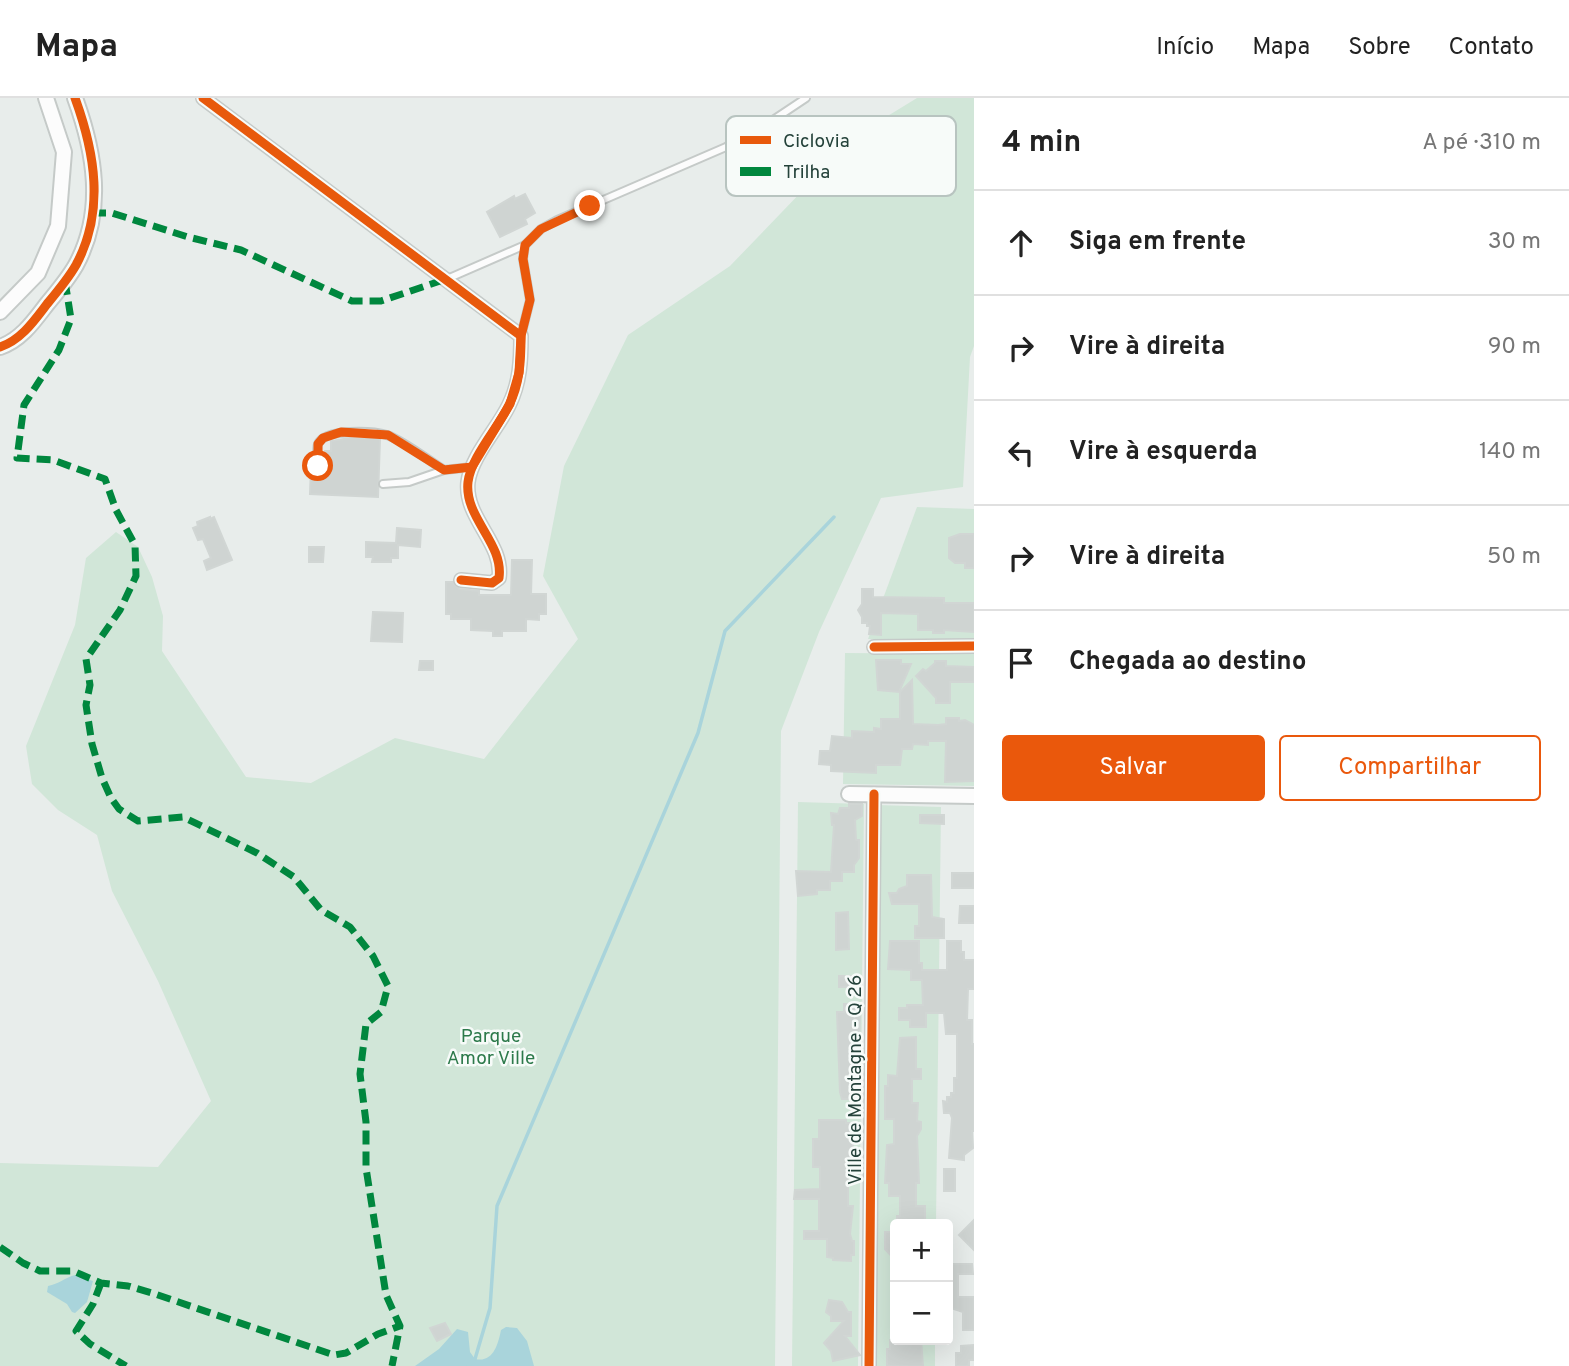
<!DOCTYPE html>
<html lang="pt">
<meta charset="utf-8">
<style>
:root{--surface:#fff;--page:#f2f2f2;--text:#222;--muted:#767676;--line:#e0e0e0;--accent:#ea580c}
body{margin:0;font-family:Overpass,sans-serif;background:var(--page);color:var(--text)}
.controls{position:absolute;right:21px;bottom:21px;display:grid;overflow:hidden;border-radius:7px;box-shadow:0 7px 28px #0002}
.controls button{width:63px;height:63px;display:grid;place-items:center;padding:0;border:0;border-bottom:2px solid var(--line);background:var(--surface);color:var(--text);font:35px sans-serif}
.stop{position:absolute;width:21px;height:21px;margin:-16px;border:5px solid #ea580c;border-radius:50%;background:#fff}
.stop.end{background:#ea580c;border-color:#fff;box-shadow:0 2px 7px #0008}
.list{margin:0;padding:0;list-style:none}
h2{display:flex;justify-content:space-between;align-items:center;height:91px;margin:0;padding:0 28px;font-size:30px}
h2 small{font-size:23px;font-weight:400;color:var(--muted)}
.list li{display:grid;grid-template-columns:46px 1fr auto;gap:21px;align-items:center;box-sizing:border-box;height:105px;padding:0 28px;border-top:2px solid var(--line)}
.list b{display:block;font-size:26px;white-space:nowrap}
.list em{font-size:23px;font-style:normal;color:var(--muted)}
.actions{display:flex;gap:14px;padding:21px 28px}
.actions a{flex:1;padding:16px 0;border:2px solid var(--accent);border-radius:7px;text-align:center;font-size:24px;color:var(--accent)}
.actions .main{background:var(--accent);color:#fff}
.icon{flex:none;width:38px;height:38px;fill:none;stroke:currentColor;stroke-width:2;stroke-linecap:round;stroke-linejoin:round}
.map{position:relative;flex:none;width:974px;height:1268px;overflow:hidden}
header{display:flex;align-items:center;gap:42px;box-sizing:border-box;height:98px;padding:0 35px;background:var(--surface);border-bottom:2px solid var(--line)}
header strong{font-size:33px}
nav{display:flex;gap:38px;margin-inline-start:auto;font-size:24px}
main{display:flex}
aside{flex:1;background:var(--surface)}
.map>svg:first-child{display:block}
.green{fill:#d1e6d8}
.water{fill:#a9d4db}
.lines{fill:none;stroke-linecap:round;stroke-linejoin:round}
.stream{stroke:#a9d4db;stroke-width:3.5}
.building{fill:#cfd4d2;stroke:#d1d6d4;stroke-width:2}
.service-casing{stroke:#c5cac8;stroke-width:10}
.minor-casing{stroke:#c5cac8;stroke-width:16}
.tertiary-casing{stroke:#c5cac8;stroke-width:18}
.service{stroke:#fcfcfc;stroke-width:6}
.minor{stroke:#fcfcfc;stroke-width:12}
.tertiary{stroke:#fcfcfc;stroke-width:14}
.quiet{stroke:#00873e;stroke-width:7;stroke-dasharray:14 7;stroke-linecap:butt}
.cycleway-casing{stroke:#f7fbf9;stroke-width:13}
.cycleway{stroke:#e8590c;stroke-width:9}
.route{stroke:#ea580c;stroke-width:9}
.labels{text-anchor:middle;stroke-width:5;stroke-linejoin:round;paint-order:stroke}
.park-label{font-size:19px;fill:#2d7a4b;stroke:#f7fbf9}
.street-label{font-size:19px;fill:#24423a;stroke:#f7fbf9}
.key{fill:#f7fbf9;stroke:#b8c4c0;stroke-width:2}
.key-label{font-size:19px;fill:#24423a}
</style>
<header>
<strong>Mapa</strong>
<nav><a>Início</a><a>Mapa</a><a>Sobre</a><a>Contato</a></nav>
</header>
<main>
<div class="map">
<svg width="974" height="1268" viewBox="0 0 974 1268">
<rect width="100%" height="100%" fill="#e8edeb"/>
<g class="green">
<path d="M917,0H974V248L970,259L963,389L881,400L819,534L781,633L775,1268H0V1065L158,1069L211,1003L158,883L112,793L97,737L58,712L32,686L26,648L75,527L86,460L116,434L138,449L152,479L163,518L162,553L246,679L311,685L395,640L484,661L578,541L543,478L564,368L628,237L730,168L855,38Z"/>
<path d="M917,409L974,411V541H868Z"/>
<path d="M845,555L974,556V688L843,686Z"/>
<path d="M798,704L864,706L858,1268H792Z"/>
<path d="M877,707L941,709L936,1126H895V1242H935V1268H871Z"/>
</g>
<g class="water">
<path d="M75,1177L93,1183L87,1204L75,1215L72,1214L67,1206L47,1194L48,1188C59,1186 64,1180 75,1177Z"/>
<path d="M506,1229L517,1230L527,1243L534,1268H415L439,1251L457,1231L468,1234L470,1254L475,1261C493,1265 498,1247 501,1232Z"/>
</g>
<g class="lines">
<path class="stream" d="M468,1268L475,1261L490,1210L497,1108L698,635L725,533L834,419"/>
</g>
<g class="building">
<path d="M525,96L535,115L525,121L527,126L500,139L487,114L514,98L515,101Z"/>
<path d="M350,340L380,341L378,399L310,396L311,368L316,373L322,372L324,368L325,353H331V343Z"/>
<path d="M210,419V421L214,419L232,462L207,472L204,463L211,460L203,441L198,442L193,430L198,428L197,424Z"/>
<path d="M397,430L421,432L420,449L398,447V460H391V464H372L373,459H366V444L396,445Z"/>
<path d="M960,436H974V470H965V465H955L949,460V440Z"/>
<path d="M309,449H324L323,464H309Z"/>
<path d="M512,462H532L531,496H546V516H539V522L526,521V533H502V538H493V533L471,532V521H451V516H446V484H453L459,491L479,493V497H511Z"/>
<path d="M862,491H873V499L944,500V505H974V534L944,532V535H933V532H918V516L881,515V537L869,536L870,528H867V525H862V519L858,512L862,506Z"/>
<path d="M373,514L403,515L402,544L371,543Z"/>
<path d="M876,562H901V566H911L899,594L878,592Z"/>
<path d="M420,563H433V572H419Z"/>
<path d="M935,563H946V568L974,569V584H950V605H936V600L916,578L923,571L926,573L935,565Z"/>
<path d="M912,582L913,626L938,627L946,626V620H959V623L965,622L974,627V683L945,684L946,643H928V647L913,646L912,651H902L900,667H876V675L831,673V667L819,666L820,653H830L832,638L852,640V633L874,634V630L881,631V621H900V594Z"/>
<path d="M849,706H862V718L855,722L856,742H859V760L854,767V774H842V783H830V792H817V796L798,798L796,773L831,774L834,727H832L831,715L838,716L840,710H849Z"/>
<path d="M920,717H944V726L920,725Z"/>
<path d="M952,775H974L973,790H952Z"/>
<path d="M907,777H931L932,819L944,821V840H915V828H919V806H892L889,795H897L899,791L907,788Z"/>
<path d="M960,808H974V825H959Z"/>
<path d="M848,814L849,851L836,852V815Z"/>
<path d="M890,843H919V865H922V872H947V843H961V854H964V862H974V891H968L967,922H972V946H974V1033H972L973,1050L964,1057V1062L949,1060L952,1020L950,1015H944L943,1003L947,1004V999H951V995H954V980H957V936H946L944,915H926V929H910V922H899V910H907V907H923L922,882H911V872L888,871Z"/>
<rect x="839" y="878" width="14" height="11"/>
<path d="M844,906H860L859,959H857V970H851V986H855V1001H842L840,994L837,914H844Z"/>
<path d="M916,939V971H921V981H912V1005H918L917,1023L921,1024V1031L917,1038L919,1085H916V1108H925V1126H897V1118H900V1098H889V1085H885L887,1047L894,1046V1021H885V988H888V977L897,978L900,940Z"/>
<path d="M819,1022H846V1025H853V1063H848V1108H853L850,1136L852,1143H854V1157H851V1163L833,1162V1160L827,1159V1141H804V1133H819V1101H794L795,1092L820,1091V1069H813V1041H819Z"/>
<rect x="944" y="1071" width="11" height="22"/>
<path d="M974,1122V1152L959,1137Z"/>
<path d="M885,1134H895V1162L885,1151Z"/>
<path d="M948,1166H972L973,1176H958V1199H974V1232H963V1214L948,1209Z"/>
<path d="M829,1202L842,1204L848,1214H851V1238H845L860,1257L833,1263L831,1253L824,1245L844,1223H831V1218L826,1214Z"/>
<path d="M445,1225L451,1236L437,1243L430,1230Z"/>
<path d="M890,1242H921L923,1268H887V1251H890Z"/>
<path d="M974,1247V1262H969V1268H956V1255H961V1248Z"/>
</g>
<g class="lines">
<g class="service-casing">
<g id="service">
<path d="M447,181L525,147L541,131L557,122L726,49L761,30L806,0"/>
<path d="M521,238L530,202L523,161L525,147"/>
<path d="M318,368C318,362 316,351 318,346C325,330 373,333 387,337C404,343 428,362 444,372"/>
<path d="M383,386L409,384L444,372L472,369"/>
</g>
</g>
<g class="minor-casing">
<g id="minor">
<path d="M203,0L521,238C521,262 520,285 509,307C498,330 471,359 468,384C464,420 504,445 499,480L492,485L461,482"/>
<path d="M874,549L974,548"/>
<path d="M869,1268L874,696"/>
</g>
</g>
<g class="tertiary-casing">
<g id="tertiary">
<path d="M0,214L38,175L58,128L64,54L46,0"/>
<path d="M0,249C21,242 34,223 47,206C57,194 68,181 76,167C105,113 95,55 75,0"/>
<path d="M849,696L974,698"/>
</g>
</g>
<use href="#service" class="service"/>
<use href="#minor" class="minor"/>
<use href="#tertiary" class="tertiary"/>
<g class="quiet">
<path d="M92,115H112L188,139L241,152L352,203H381L446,181"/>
<path d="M65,183L71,221L59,252L24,307L17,360L53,362L105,381L116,412L135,447L136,478L120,512L86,561L90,587L86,607L92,646L102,680L111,700L119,711L138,723L183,719L257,755L294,779L321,812L350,829L373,858L388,888L381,914L366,926L360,976L366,1024V1070L386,1197L400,1228L392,1268"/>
<path d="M0,1149L23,1165L40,1173H73L101,1185L128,1188L155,1196L334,1257L346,1255L378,1236L400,1228"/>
<path d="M101,1185L93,1206L76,1233L90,1246L126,1268"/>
</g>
<g class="cycleway-casing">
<g id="cycleway">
<path d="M203,0L521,238C521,262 520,285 509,307C498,330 471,359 468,384C464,420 504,445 499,480L492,485L461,482"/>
<path d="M0,249C21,242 34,223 47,206C57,194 68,181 76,167C105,113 95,55 75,0"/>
<path d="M874,549L974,548"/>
<path d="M869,1268L874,696"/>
</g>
</g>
<use href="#cycleway" class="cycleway"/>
</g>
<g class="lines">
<path class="route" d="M318,368V346L323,340L341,334L388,337L444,372L472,369L510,306L519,275L521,238L530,202L523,161L525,147L541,131L590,108"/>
</g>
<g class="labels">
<g class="park-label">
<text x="491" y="944">Parque<tspan x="491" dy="22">Amor Ville</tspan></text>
</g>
<g class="street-label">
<text transform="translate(854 982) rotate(-90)" y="7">Ville de Montagne - Q 26</text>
</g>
</g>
<rect x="726" y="18" width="230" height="80" rx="10" class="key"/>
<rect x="740" y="38" width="31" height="8" fill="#e8590c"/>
<rect x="740" y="69" width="31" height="9" fill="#00873e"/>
<g class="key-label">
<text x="783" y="49">Ciclovia</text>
<text x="783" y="80">Trilha</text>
</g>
</svg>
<div class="controls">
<button>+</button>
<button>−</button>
</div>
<div class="stop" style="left:318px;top:368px"></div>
<div class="stop end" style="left:590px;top:108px"></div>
</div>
<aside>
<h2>4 min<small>A pé · 310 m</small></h2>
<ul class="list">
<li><svg class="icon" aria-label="ahead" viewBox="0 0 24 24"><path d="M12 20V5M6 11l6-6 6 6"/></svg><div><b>Siga em frente</b></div><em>30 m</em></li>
<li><svg class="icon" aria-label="right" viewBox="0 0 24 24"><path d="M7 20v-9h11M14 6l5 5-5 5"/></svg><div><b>Vire à direita</b></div><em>90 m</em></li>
<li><svg class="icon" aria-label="left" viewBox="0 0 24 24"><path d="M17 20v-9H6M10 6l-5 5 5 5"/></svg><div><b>Vire à esquerda</b></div><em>140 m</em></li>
<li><svg class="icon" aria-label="right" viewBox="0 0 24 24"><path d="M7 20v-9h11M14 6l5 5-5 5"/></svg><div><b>Vire à direita</b></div><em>50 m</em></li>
<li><svg class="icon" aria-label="arrive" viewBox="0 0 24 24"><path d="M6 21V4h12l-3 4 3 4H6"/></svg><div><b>Chegada ao destino</b></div></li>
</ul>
<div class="actions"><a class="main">Salvar</a><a>Compartilhar</a></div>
</aside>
</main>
